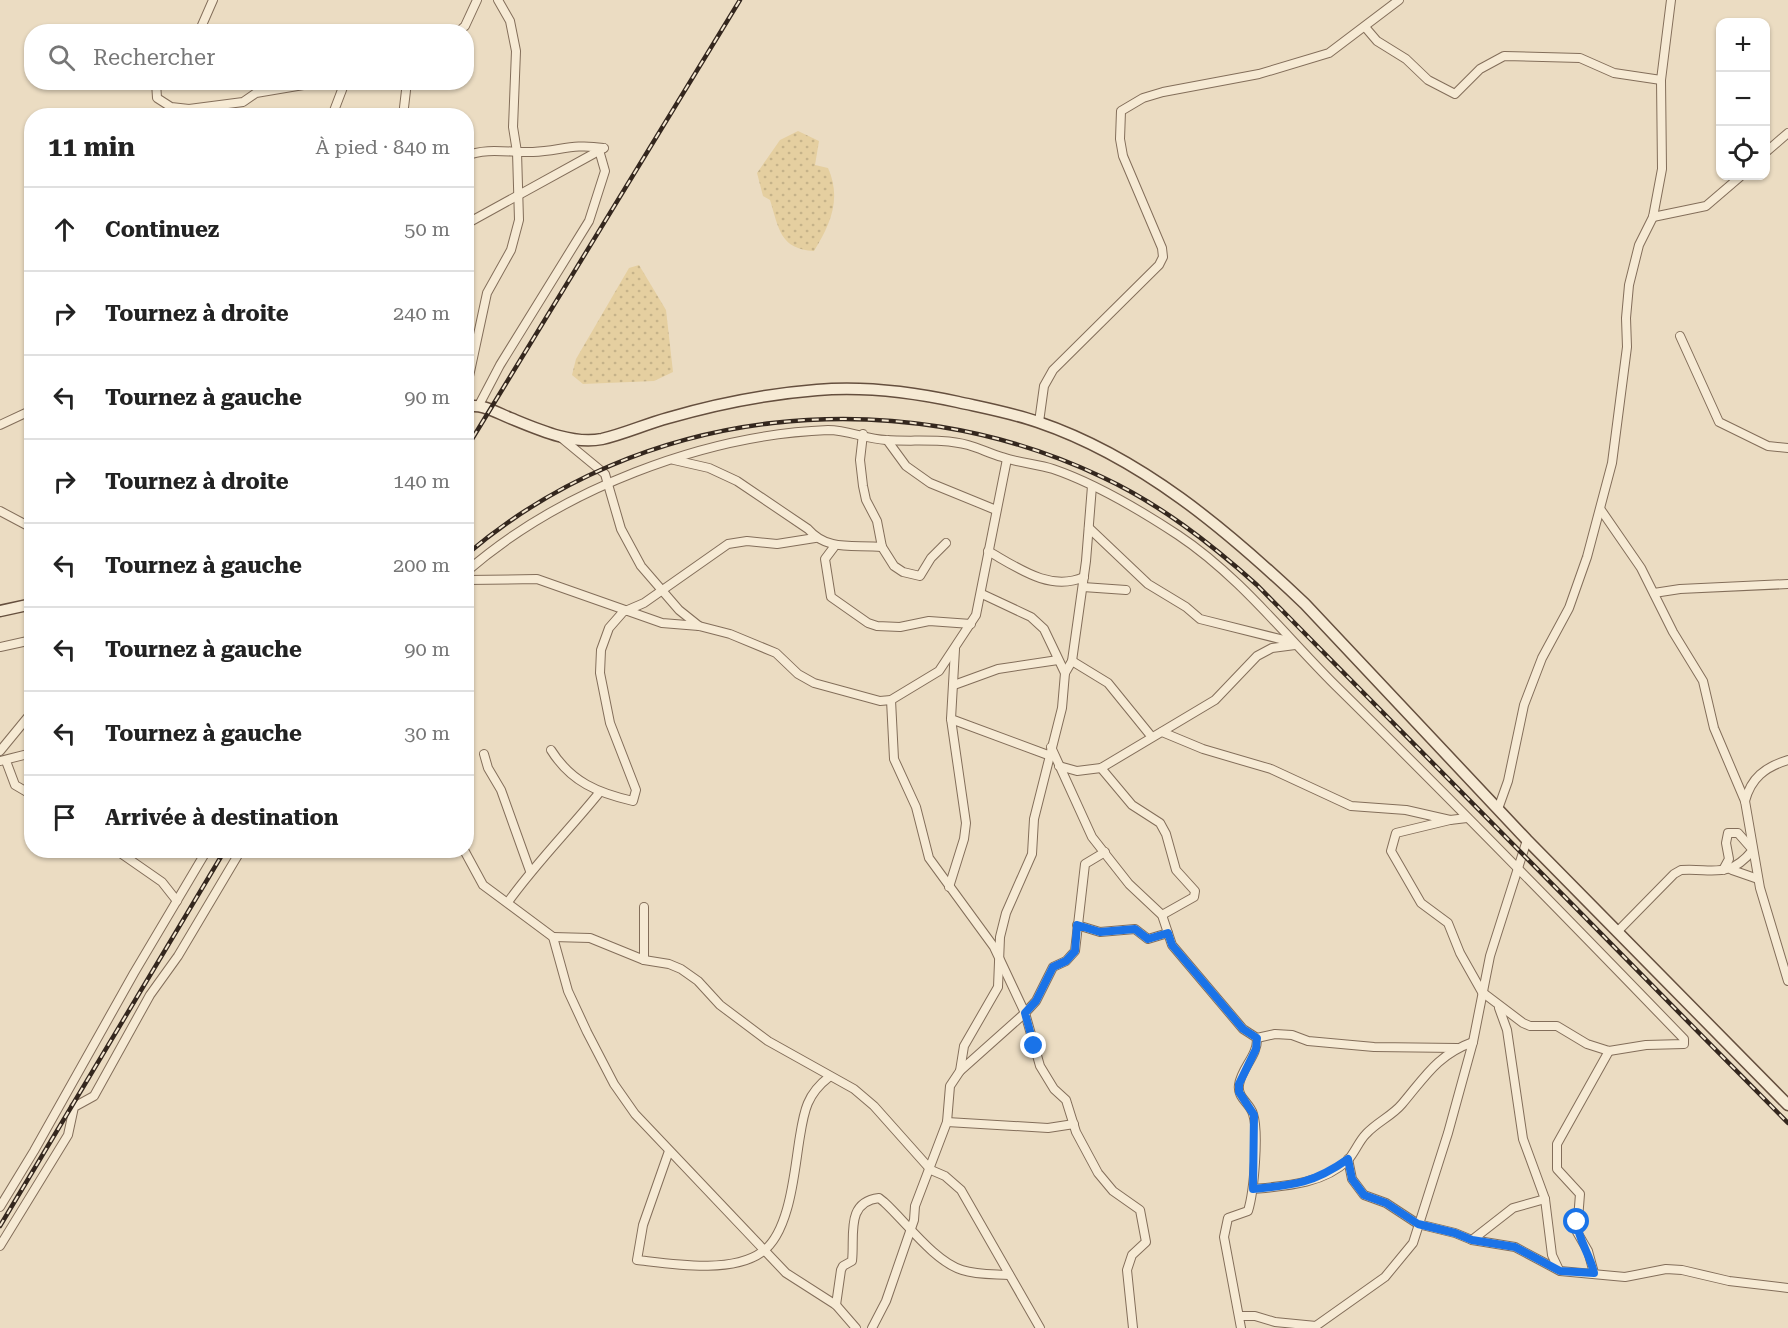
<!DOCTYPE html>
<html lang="fr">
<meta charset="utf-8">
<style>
:root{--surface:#fff;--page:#f2f2f2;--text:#222;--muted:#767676;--line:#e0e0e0}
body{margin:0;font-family:"Roboto Serif",serif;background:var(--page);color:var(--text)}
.controls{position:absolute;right:18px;top:18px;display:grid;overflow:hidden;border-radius:12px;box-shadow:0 2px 4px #0004}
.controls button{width:54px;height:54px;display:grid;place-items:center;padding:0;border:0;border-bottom:2px solid var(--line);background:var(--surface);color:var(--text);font:30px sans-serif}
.stop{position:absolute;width:18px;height:18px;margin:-14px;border:4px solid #1a73e8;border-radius:50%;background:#fff}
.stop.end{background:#1a73e8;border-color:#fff;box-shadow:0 2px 6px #0008}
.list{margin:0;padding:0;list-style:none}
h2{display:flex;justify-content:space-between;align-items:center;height:78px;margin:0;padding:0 24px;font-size:26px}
h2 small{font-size:20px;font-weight:400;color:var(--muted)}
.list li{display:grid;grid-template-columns:39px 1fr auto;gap:18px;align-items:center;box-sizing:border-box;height:84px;padding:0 24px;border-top:2px solid var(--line)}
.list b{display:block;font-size:22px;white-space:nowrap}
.list em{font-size:20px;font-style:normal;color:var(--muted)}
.icon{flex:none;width:33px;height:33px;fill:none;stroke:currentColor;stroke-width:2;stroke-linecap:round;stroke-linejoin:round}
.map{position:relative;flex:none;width:1788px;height:1328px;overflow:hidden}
.search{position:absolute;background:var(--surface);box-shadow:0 2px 4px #0004;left:24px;top:24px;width:450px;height:66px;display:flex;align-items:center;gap:15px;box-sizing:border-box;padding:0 21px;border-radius:24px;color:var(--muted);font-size:22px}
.panel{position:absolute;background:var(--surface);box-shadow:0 2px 4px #0004;left:24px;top:108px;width:450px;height:750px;border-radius:24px}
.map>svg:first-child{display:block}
.sand{fill:url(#sand-dots)}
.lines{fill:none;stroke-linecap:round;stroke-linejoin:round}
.street-casing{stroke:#836e5a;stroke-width:10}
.secondary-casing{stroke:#654f3e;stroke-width:13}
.street{stroke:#f6ead4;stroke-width:8}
.secondary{stroke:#f6ead4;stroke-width:10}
.rail-casing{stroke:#34271e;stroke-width:4.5}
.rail{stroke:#f3e7d1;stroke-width:2;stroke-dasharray:7;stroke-linecap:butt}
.route{stroke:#1a73e8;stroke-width:8}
</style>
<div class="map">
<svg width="1788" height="1328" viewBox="0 0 1788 1328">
<defs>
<pattern id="sand-dots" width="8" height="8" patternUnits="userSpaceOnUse" patternTransform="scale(1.5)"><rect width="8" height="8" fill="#e5cfa0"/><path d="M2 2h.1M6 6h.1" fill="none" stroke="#c5b289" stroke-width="1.8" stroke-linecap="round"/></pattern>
</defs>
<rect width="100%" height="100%" fill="#ebdcc2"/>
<g class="sand">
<path d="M798,131L819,141L815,165L828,168C842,199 830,225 814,251C780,249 779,229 770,200L763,196L757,173L780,140Z"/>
<path d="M639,265L666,310L673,372L654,381L583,384L572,375L576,359L629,268Z"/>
</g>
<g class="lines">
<g class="street-casing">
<g id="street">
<path d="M1365,27L1377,41L1406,59L1428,80L1455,94L1480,69L1504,56L1580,58L1614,73L1661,80"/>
<path d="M199,32L213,0"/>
<path d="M458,32L465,26L477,0"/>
<path d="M156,82L157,98L171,107L189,109L243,102L256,93L321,82"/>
<path d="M332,116L345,82"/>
<path d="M403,116L407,82"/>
<path d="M1766,152L1788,133"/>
<path d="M466,156C486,147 511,153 533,152C560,151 573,143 603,148"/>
<path d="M1653,217L1706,206L1741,176"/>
<path d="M466,224L604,148"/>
<path d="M1680,336L1719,422L1768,446L1788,448"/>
<path d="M479,405L500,365L589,221L605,171L599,150"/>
<path d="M469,406L468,381L487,293L511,250L519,220L517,152L513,127L516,51L510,21L498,0"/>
<path d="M1039,422L1044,386L1053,370L1159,265L1163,257L1162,248L1123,156L1120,139L1121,111L1143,98L1163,92L1259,74L1329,53L1399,0"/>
<path d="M0,425L32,410"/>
<path d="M863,434L860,460L863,486L866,500L877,521L882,547L894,566L903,572L920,576L931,558L946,543"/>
<path d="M559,436L605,474L621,529L641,566L679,610L699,626"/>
<path d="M887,440L906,466L930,483L996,510"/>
<path d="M674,460L709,468L737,481L808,529C828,552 854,544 882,547"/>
<path d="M1601,510L1641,568L1673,632L1703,681L1714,728L1745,801L1760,888L1788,981"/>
<path d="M0,511L32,528"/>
<path d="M1089,528L1148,584L1186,607L1200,619L1292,642"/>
<path d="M834,547L825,559L831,597L868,623L877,626L900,627L929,621L971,624"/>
<path d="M988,551C1018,568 1050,592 1084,577"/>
<path d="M466,572C560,490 703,435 828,430C848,430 866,439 886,440C913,442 941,438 968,445C979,448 991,454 1002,457C1019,463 1037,464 1053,469C1097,484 1140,510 1178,535C1238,575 1284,634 1334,684C1452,800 1568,919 1684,1039V1044L1646,1045L1609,1051L1587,1044L1557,1026H1530L1523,1023L1482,992L1460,953L1448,923L1421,903L1391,851L1396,833L1450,820"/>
<path d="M466,580L537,579L662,623L699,626L730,634L776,653L798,674L814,683L880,701L891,700L939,671L976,615L1007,459"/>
<path d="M1083,587L1126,590"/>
<path d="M1654,593L1680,589L1788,584"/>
<path d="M982,594L1031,617L1044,629L1065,673"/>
<path d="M0,647L32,640"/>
<path d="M1072,661L1108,683L1151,736"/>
<path d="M954,685L998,669L1058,660"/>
<path d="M891,700L894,759L916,807L929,858L994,947L1025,1013L1040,1066L1054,1089L1066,1100L1076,1132L1098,1173L1113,1191L1140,1210L1146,1242L1132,1255L1127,1270L1133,1328"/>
<path d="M951,719L1048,755"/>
<path d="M1162,732L1203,749L1271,769L1351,806L1406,810L1450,820L1467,818"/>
<path d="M1051,747L1092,837L1129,884L1162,915L1172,945L1243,1029L1257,1038L1275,1034L1292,1035L1308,1041L1374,1047L1457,1048"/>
<path d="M551,750C571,782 598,793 633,801L636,790L610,723L600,673L601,650L609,628L623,612L644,603L728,544L747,541L777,544L815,538"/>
<path d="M0,751L32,712"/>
<path d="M484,754L488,768L501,790L530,871"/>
<path d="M0,761L32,753"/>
<path d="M6,761L15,785L32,795"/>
<path d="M1059,766L1077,771L1101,768L1215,700L1257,656L1272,648L1295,645"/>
<path d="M1101,768L1132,805L1160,823L1166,834L1176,870L1195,891L1194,897L1162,915"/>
<path d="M1745,801C1751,778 1765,767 1788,760"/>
<path d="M1498,809L1508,781L1524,705L1542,658L1569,608L1587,557L1612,463L1627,347L1626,318L1629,285L1639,245L1653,217L1662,169L1661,80L1671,0"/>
<path d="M116,850L162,882L177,901"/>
<path d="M464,850L483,885L553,937L568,991L587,1032L614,1084L635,1114L786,1273L836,1305L856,1328"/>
<path d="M1723,870L1729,859L1726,843L1728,833H1738L1752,849"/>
<path d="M1732,870L1758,879"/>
<path d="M949,887L964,839L966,823L951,719L955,649"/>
<path d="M508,902C536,863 569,830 599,793"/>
<path d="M1077,925L1100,932L1135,929L1148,939L1168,933"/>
<path d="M1617,932L1674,874L1681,870C1713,868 1729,879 1752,851"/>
<path d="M553,937L590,938L644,960L669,964L681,969L698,981L720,1005L768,1041L854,1089L874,1106L931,1170L945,1176L961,1190L1040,1328"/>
<path d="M644,960V907"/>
<path d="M1499,1008L1507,1030L1523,1139L1545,1199L1552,1255L1559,1270"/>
<path d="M960,1071L1025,1013L1036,1001L1053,967L1066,961L1075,951L1085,864L1105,852"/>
<path d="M947,1122L1048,1128L1074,1124"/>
<path d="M669,1151L643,1225L637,1260C672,1264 732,1274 762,1252C775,1243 783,1223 787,1209C794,1185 796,1160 800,1136C804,1111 807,1094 829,1077"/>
<path d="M1348,1159L1352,1179L1364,1195L1386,1203L1418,1224L1455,1233L1472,1240L1515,1247L1560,1271L1625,1277L1666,1269L1682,1270L1729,1281L1788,1288"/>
<path d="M1253,1189C1286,1186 1323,1184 1348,1160C1355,1152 1359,1141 1366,1134C1377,1122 1392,1116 1402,1104C1425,1077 1437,1055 1473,1042"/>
<path d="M0,1207L34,1151L134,973L207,850"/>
<path d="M1472,1240L1513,1208L1545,1199"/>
<path d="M0,1246L68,1135L74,1107L94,1096L150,995L178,956L241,850"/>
<path d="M1594,1273L1588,1251L1577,1232L1580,1194L1557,1169V1144L1609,1051"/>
<path d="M836,1305L841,1270L843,1266L852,1261C855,1236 845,1202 879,1198L884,1202C906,1222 934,1261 962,1270C977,1275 993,1274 1009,1275"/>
<path d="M1240,1316H1255L1275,1322L1316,1326"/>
<path d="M872,1328L886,1301L914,1220L915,1206L947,1122L950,1086L960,1071L964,1046L998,987L1000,937L1006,913L1032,854L1034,819L1062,708L1065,673L1072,661L1086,561L1092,486"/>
<path d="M1241,1328L1224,1237L1228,1218L1248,1211C1254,1192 1259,1132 1253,1114C1250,1103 1237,1098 1239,1085C1241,1068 1258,1056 1257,1038"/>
<path d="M1313,1328L1385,1277L1413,1243L1448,1133L1473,1042L1490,956L1527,840"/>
</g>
</g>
<g class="secondary-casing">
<g id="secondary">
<path d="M466,407C482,403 495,412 510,418C537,429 572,445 602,439C624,434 646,424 668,418C716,404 767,394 817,390C863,386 912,392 958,402C985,408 1012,413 1038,422C1141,457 1227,530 1305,604L1527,840L1788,1105"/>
<path d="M0,611L32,604"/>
</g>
</g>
<use href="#street" class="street"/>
<use href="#secondary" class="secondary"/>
<g class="rail-casing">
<g id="rail">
<path d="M466,449L740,0"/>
<path d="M466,555C641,405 896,379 1102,477C1160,504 1210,543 1257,585L1788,1123"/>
<path d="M0,1226L225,850"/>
</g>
</g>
<use href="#rail" class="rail"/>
</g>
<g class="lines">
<path class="route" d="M1034,1046L1025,1013L1036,1001L1053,967L1066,961L1075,951L1077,925L1100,932L1135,929L1148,939L1168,933L1172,945L1243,1029L1257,1038L1256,1049L1239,1084V1092L1254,1115L1253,1189C1295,1185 1314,1183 1348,1159L1352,1179L1364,1195L1386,1203L1418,1224L1455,1233L1472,1240L1515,1247L1560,1271L1594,1273C1590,1254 1578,1240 1577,1222"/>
</g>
</svg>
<div class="controls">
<button>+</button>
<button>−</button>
<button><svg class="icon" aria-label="locate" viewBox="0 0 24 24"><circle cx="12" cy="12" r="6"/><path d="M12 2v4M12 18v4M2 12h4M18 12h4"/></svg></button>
</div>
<div class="stop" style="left:1577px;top:1222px"></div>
<div class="stop end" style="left:1034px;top:1046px"></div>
<div class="search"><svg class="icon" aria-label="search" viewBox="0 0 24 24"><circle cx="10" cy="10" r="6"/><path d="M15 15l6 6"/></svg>Rechercher</div>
<section class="panel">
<h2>11 min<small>À pied · 840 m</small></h2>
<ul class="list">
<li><svg class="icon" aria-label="ahead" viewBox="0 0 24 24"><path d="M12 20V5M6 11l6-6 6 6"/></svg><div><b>Continuez</b></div><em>50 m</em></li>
<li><svg class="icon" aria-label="right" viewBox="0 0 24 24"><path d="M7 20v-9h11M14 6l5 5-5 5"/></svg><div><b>Tournez à droite</b></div><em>240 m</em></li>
<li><svg class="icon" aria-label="left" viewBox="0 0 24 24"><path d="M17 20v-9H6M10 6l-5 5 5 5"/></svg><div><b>Tournez à gauche</b></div><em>90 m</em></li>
<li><svg class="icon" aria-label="right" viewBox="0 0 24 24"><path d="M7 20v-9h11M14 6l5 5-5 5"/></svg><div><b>Tournez à droite</b></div><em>140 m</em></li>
<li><svg class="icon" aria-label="left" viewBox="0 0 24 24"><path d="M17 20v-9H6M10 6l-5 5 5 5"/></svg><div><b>Tournez à gauche</b></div><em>200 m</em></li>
<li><svg class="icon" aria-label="left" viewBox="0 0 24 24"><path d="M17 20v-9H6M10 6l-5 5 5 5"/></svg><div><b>Tournez à gauche</b></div><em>90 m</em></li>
<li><svg class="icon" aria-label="left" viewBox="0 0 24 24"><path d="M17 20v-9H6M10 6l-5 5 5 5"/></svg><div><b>Tournez à gauche</b></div><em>30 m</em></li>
<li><svg class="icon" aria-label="arrive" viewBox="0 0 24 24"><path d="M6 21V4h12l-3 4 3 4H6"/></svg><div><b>Arrivée à destination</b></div></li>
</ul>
</section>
</div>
